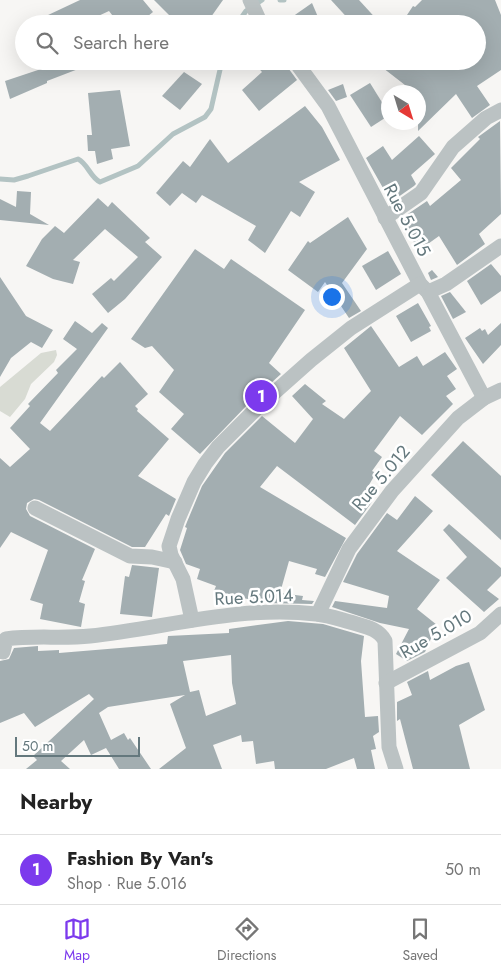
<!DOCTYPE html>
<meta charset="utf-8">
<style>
:root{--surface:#fff;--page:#f6f6f6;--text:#222;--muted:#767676;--line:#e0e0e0;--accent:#7c3aed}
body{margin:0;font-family:Jost,sans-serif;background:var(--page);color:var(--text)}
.compass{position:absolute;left:381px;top:85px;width:45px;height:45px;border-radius:50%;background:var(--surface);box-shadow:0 5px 20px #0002;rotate:142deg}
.scale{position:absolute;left:15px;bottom:12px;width:125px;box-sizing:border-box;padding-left:5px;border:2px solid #64787d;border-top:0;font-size:14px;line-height:18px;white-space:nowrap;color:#64787d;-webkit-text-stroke:4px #fff;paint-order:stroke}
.you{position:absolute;left:331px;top:296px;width:18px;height:18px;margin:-12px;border:4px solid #fff;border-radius:50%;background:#1a73e8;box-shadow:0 0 0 8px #1a73e833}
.badge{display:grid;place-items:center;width:32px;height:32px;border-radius:50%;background:var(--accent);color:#fff;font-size:16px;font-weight:700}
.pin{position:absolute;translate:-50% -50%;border:2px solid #fff;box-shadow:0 1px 5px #0006}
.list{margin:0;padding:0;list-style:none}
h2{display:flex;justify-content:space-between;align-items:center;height:65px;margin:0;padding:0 20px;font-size:21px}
h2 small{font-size:16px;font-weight:400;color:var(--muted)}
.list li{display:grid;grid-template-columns:32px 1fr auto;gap:15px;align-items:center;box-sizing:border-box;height:70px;padding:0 20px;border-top:1px solid var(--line)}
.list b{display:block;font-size:19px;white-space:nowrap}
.list p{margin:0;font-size:16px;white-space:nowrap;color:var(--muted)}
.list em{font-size:16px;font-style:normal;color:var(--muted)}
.icon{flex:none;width:28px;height:28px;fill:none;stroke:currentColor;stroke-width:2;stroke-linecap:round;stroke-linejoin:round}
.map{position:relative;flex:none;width:501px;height:769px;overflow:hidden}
.search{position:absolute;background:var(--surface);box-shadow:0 5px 20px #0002;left:15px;right:15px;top:15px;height:55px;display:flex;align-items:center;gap:12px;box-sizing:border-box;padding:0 18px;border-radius:28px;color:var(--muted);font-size:19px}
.sheet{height:135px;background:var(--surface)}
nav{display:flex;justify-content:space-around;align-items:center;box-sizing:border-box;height:70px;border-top:1px solid var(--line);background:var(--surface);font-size:14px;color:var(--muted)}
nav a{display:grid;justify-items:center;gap:2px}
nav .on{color:var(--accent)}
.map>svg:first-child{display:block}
.green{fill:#d8dbd3}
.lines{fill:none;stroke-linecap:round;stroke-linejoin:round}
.stream{stroke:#b3c3c3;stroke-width:5}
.building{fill:#a3aeb1;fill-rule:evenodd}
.minor{stroke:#bbc2c3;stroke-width:15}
.labels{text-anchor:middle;stroke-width:5;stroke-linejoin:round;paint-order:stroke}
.street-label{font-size:18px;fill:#64787d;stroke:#fff}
</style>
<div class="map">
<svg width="501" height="769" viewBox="0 0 501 769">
<rect width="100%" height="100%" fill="#f7f6f4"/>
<path class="green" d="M56,350L57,355L54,362L31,384L25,399L10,417L0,411V387L41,353Z"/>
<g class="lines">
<g class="stream">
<path d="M280,0H284"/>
<path d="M237,24L246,11L262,0"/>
<path d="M0,179L14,180L28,176L78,159C88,164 90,177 100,182L138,166L173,134L205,117L211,109L222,61"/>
</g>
</g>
<g class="building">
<path d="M80,0H143L153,12L138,24H119L109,11L81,24H29Z"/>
<path d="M154,0H223L206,24H178Z"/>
<path d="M331,0H359L381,24H353Z"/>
<path d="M422,0H495L501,15V70L477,86L490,105L472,118L456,94L418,131V92H414L374,61H414L423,68L431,61H477V24H401L413,6L415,7Z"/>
<path d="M312,3L321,24H282Z"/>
<path d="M65,61H99L47,81V83L10,99L5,81Z"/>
<path d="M252,61H283L297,80L259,111L242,90L262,72Z"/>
<path d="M184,72L202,84L180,110L162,96Z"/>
<path d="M370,83L388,112V116L371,127L350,95Z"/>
<path d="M343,84L347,97L336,101L328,90Z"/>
<path d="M120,90L130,146L111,149L113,159L97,164L95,151H88L87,135H92L88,93Z"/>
<path d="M305,106L322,127L340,160L299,182L315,192L300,217L291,211L265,253L248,240L256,226L202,195L196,203L182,193L170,206L156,193L183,161L190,167L210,139L228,163Z"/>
<path d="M500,121L501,214L479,234L485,244L457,265L439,236L418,251L402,218L427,201L430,206L461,180L451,168L480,139L478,137Z"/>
<path d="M419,136L435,154L411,175L416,184L414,186L391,202L366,158L383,146L392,160Z"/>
<path d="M17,191L31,192L30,214L49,225L0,220V199L16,207Z"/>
<path d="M98,198L108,207L112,202L150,238L145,242L162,257L125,299L108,313L92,294L111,278L114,281L138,257L105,229L73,260L80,262L73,284L53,279L26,266L42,239L55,226L64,233Z"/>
<path d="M348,217L367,249L342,283L361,311L349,318L325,282L318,292L288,270L308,241L310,243Z"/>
<path d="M195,249L224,269L231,259L305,310L269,363L281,374L251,401L200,454L171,429L184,414L159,392L174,370L152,346L145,348L131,339Z"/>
<path d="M388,251L401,274L376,290L362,266Z"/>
<path d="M491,264L501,276V291L481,305L467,281Z"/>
<path d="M432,270L438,277L431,280L428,273Z"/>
<path d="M0,277L26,316L53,330L42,348L31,342L11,358L0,377Z"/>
<path d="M450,292L466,312L453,319L441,296Z"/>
<path d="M418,303L431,326L429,327L431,331L411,342L396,316Z"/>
<path d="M75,321L92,333L102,323L108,328L40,423L50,431L102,376L104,378L120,362L148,394L135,406L138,409L137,411L169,439L138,476L176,499L169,516L166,514L145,547H132L39,500L34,499L27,503L26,509L30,516L95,549L82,580L85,581L79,602L85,604L81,627L40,619L43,604L30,600L48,550L11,532L0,548V458L10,467L30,449L10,428L30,406L28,404L58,373L56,370L77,349L63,339Z"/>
<path d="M501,323V345L483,364L465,338L480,328L482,331L485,329L488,335Z"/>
<path d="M371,326L399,367L417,356L423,366L445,352L457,369L447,376L456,389L446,396L453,404L422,435L400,416L374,451L382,457L372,471L376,473L366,490L372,494L368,500L372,502L355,525L277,466L260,487L346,538L325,577L315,574L317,569L289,561L280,593L303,596L302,600L314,601L312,604L265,603L214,591L216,586L197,579L200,569L186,564L180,550L187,528L185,527L187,522L202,486L225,453L262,416L295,443L313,419L292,396L305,384L326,401L322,404L344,419L371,391L344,348Z"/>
<path d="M463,441L501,476V540L431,475Z"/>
<path d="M415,496L433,511L397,551L440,580L417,609L437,625L425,652L407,661L396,654L409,629L380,623L332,607L335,601L387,608L389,596L343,582L357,554L387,513L397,520Z"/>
<path d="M449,524L501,568V576L487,590L499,599L484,612L446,578L467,557L443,530Z"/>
<path d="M132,565L159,568L152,617L120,614L125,576L129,577Z"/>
<path d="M288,621L323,624L364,636L361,661L365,717L378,716L379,732L373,736L376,749L371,750L375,769H357L354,758L326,769H275L274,761L256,764L253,741L242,742L241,735L213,745L222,769H159L186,748L170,704L185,695L108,707L99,713L111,740L124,733L128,740L130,738L151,769H119L106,748L91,755L84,740L61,761L70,769H26L37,760L33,756L94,699L89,694L35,727L24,713L0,723V661L9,659L14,648L38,646V651L59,650V653L156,645L167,644L168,636L229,633V629ZM231,655L232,683L236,704L206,716L199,690L190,692L183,661Z"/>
<path d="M469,662L485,710L459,725L470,769H413L400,719L397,721V702L412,695L407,682L428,671L430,680L456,666Z"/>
</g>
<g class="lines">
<g class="minor">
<path d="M250,0L261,24"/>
<path d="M295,61L328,106L420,284L428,292L484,398"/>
<path d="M385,218L421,193L453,147L486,118L501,110"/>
<path d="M428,292L446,284L501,246"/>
<path d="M35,508L130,556L152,557L175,562"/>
<path d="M318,614L349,549L392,491L458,418L484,398L501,390"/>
<path d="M192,620L183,579L171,555L169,546L178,519L194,482L205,464L218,447L257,408L311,360L351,328L420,284"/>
<path d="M0,651L3,652L6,639C34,635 62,639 90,636C165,628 240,605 316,614C327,615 339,619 350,622C363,626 379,628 385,641L389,747L396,769"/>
<path d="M386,683L480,633L501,614"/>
</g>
</g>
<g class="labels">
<g class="street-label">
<text transform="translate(407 220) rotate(62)" y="6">Rue 5.015</text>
<text transform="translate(381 478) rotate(-50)" y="6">Rue 5.012</text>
<text transform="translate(254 597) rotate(-3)" y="6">Rue 5.014</text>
<text transform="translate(436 634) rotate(-30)" y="6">Rue 5.010</text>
</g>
</g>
</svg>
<svg class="compass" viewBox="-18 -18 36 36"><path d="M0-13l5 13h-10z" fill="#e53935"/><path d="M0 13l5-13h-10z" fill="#767676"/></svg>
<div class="scale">50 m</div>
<div class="you"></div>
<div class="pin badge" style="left:261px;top:396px">1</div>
<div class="search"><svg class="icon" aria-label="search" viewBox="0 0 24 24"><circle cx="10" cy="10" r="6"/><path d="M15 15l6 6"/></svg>Search here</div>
</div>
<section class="sheet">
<h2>Nearby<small></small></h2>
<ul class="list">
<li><span class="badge">1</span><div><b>Fashion By Van's</b><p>Shop · Rue 5.016</p></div><em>50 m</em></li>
</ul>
</section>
<nav>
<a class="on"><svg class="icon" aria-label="map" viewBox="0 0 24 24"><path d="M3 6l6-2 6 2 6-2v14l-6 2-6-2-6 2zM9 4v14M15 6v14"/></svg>Map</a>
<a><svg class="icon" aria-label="directions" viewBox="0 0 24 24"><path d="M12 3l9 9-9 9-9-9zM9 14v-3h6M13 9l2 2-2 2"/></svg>Directions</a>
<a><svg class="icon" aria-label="saved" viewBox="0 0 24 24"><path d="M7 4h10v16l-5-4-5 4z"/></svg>Saved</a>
</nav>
